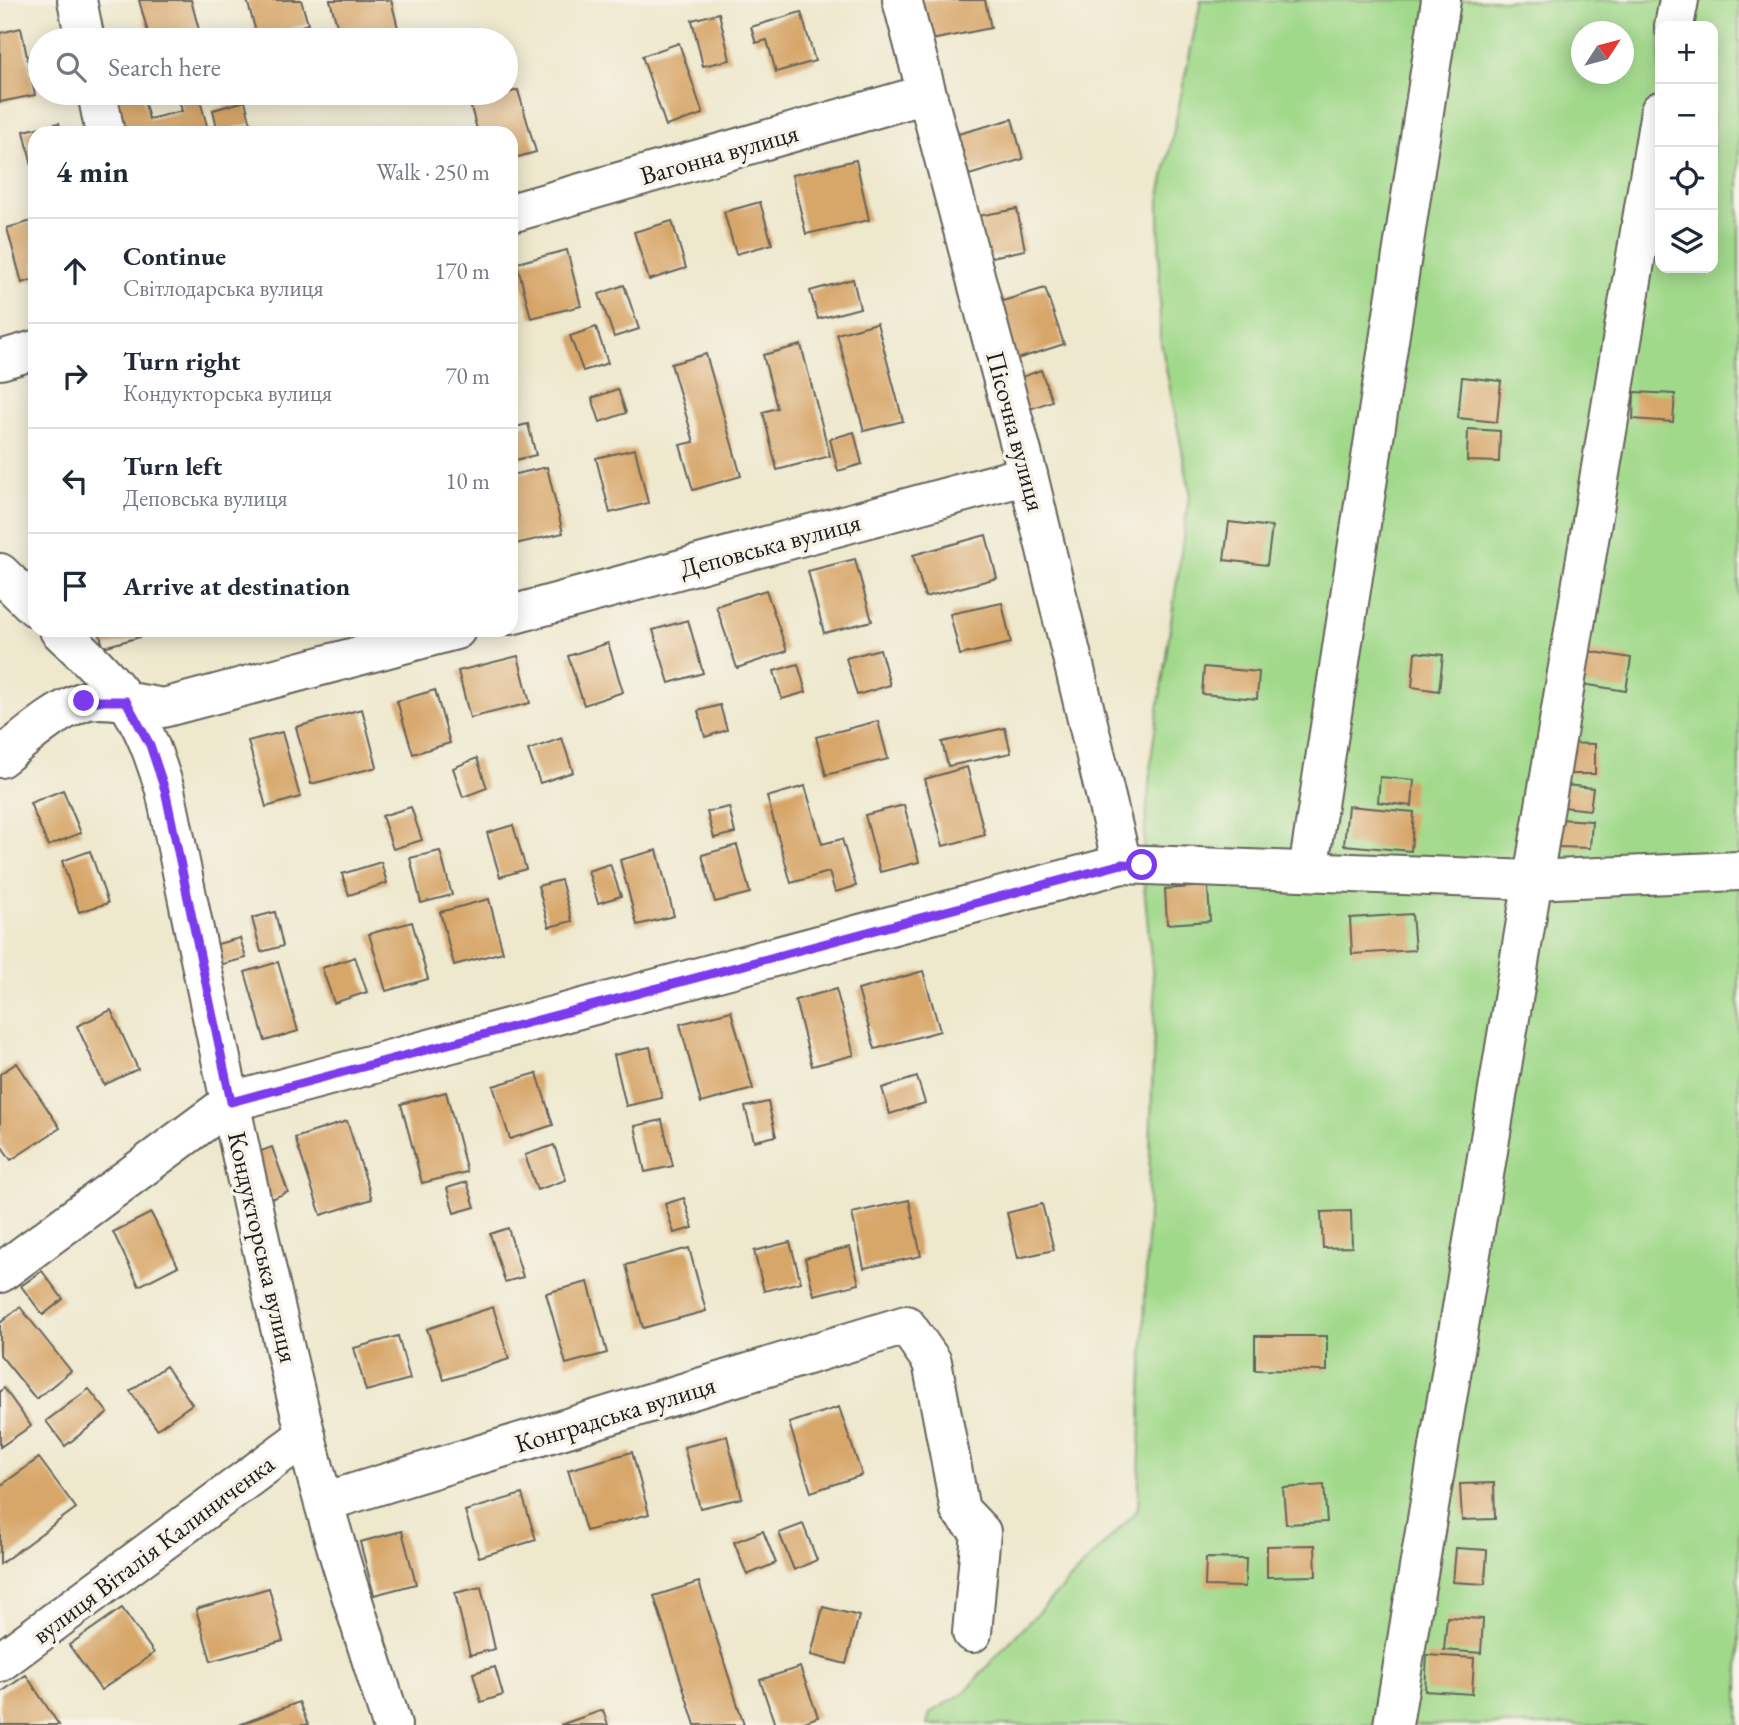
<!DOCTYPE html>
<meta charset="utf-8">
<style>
:root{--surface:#fff;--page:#f6f6f7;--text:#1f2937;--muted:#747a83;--line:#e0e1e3}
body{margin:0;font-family:"EB Garamond",serif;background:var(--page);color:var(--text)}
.controls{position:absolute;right:21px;top:21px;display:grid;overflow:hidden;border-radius:14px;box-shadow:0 4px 18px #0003}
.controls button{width:63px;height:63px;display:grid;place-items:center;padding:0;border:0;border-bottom:2px solid var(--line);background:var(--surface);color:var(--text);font:35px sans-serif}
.compass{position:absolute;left:1571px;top:21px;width:63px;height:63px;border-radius:50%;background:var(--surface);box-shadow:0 4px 18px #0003;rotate:54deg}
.stop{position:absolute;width:21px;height:21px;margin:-16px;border:5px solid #7c3aed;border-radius:50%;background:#fff}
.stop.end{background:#7c3aed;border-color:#fff;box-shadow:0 2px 7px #0008}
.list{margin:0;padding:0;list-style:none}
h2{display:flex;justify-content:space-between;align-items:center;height:91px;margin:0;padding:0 28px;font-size:30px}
h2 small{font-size:23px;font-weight:400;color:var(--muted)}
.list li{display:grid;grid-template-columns:46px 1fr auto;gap:21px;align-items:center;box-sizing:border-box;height:105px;padding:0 28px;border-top:2px solid var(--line)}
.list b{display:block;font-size:26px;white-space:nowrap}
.list p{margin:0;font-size:23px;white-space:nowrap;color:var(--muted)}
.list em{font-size:23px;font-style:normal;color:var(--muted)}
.icon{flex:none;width:38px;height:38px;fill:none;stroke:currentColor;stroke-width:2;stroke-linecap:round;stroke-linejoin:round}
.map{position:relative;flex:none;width:1739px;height:1725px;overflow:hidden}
.search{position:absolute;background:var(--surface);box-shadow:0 4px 18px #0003;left:28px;top:28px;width:490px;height:77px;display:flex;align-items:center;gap:18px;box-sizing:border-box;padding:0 24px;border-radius:38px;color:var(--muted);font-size:26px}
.panel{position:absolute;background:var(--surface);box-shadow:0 4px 18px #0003;left:28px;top:126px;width:490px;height:511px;border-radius:21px}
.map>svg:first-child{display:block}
.green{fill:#a1d98b;stroke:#5e7a54;stroke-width:2;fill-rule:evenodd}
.building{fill:#d7a669}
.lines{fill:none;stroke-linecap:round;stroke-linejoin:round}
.minor-casing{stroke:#66635a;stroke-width:42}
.minor{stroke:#fff;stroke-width:38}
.route{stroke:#7c3aed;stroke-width:9}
.labels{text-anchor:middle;stroke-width:7;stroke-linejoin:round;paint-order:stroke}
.street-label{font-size:26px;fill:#1c1c1c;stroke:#f7f3e8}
</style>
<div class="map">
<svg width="1739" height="1725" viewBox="0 0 1739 1725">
<rect width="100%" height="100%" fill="#f7f3e8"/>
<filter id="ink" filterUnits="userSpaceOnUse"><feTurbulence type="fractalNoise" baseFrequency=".0143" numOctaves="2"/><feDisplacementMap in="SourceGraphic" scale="14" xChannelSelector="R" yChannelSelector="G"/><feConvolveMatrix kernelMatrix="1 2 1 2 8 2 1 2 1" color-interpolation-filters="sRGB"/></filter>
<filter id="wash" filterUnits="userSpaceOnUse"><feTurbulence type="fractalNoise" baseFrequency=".00686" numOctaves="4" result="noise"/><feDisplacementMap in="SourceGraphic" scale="28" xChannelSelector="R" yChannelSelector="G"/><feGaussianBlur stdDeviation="1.57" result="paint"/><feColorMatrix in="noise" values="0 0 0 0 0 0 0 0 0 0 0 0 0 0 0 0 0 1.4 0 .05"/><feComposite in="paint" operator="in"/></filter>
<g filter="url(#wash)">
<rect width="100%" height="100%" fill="#eee8cd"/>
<path class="green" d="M1201,0H1739V1725H927L930,1713L966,1691L997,1655L1138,1509L1155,999L1142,865L1152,751L1190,491L1160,338L1159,201ZM1660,26H1713V268H1660ZM1582,32H1624V74H1582Z"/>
<g id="blocks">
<g class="building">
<path d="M139,0H191L199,30L161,40H150Z"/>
<path d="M247,0H301L308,24L258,39Z"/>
<path d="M330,0H391L401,40H341Z"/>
<path d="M922,0H985L991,28L931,40Z"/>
<path d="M801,12L815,61L776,72L767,40L756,43L751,27Z"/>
<path d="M719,13L730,60L703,66L692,20Z"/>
<path d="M21,28L35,95L0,102V33Z"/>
<path d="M679,43L703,114L666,126L642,56Z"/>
<path d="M518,90L536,152L511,159V133H478L470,104Z"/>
<path d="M134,93H142L149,119L182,111L177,93H198L209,133H113L104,100Z"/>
<path d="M322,93H354V94L324,102Z"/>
<path d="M245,101L251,124L218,132L213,110Z"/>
<path d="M1012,119L1023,159L969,175L958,134Z"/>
<path d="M59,123L62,133H35L34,175L24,131Z"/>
<path d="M856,160L869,220L806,234L792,175Z"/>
<path d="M760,202L772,244L736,254L724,212Z"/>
<path d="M1017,209L1025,250L987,258L978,216Z"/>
<path d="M35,220V279L22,283L7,228Z"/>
<path d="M672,221L686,268L649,280L634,232Z"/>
<path d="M567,250L581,306L531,318L517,263Z"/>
<path d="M853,279L860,308L818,319L810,291Z"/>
<path d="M624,285L639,329L614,337L599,294Z"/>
<path d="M1045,288L1064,344L1011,361L993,304Z"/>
<path d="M877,323L903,421L864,431L837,334Z"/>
<path d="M596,327L608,363L583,371L570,336Z"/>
<path d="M801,345L830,456L777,470L763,412L777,408L763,355Z"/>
<path d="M706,354L741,476L693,490L680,445L694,442L671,364Z"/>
<path d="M1041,370L1052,401L1027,410L1016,379Z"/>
<path d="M1462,377L1501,381L1497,422L1458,418Z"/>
<path d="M618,389L626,413L600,422L592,398Z"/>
<path d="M1634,392L1675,394L1673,422L1633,419Z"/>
<path d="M528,424L536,455L511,461V428Z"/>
<path d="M1468,429L1500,431L1499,462L1467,461Z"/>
<path d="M854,432L862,464L838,471L830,439Z"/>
<path d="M635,449L648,503L610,513L596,458Z"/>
<path d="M547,467L563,533L511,545V475Z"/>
<path d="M1229,522L1272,527L1267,565L1224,560Z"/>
<path d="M986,535L997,578L925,597L913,555Z"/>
<path d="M855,559L872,621L824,633L808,571Z"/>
<path d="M766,590L787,651L737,668L716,606Z"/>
<path d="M1002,603L1011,643L960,655L950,614Z"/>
<path d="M688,620L703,673L669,683L653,630Z"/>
<path d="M99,630H138L140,637L103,647Z"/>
<path d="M608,643L623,692L584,705L568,656Z"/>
<path d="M880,649L890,685L857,695L846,658Z"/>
<path d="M1588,651L1631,658L1626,691L1582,684Z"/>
<path d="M1415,652L1443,655L1439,691L1412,687Z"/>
<path d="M518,656L530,703L470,718L458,671Z"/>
<path d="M798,664L806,692L782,699L774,671Z"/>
<path d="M1204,667L1259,672L1257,699L1202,694Z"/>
<path d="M435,690L450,743L413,754L397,701Z"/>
<path d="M720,705L727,730L705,737L698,711Z"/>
<path d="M362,709L377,767L311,784L296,727Z"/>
<path d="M878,721L888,759L826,775L816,737Z"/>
<path d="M1005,728L1011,753L948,766L942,742Z"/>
<path d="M282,732L300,797L266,807L248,741Z"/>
<path d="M562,738L573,772L540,783L528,750Z"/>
<path d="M1559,743L1595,744V774H1559Z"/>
<path d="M477,758L487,788L463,797L453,768Z"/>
<path d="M967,767L985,835L943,846L925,779Z"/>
<path d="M1380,777L1414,780L1412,806L1378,802Z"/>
<path d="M1556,784L1593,788L1590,810L1554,806Z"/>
<path d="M805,786L822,844L842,839L856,886L835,892L829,872L791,883L767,797Z"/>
<path d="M63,790L81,833L48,846L30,803Z"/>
<path d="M904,805L919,862L880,872L865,815Z"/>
<path d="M1348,806L1414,812L1411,851L1344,845Z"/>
<path d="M411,807L422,840L393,849L382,816Z"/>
<path d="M729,807L735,833L714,838L707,812Z"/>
<path d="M1559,819L1592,821L1590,848L1557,847Z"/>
<path d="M513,825L526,869L500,877L487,833Z"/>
<path d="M737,845L750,893L715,902L702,855Z"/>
<path d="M657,850L674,916L637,925L620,860Z"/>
<path d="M90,851L108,903L79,912L62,861Z"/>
<path d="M440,851L452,895L421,903L410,858Z"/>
<path d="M381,862L387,883L349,895L342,874Z"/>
<path d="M610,864L621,896L598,903L588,871Z"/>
<path d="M561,880L572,921L549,927L538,886Z"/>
<path d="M1208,886L1210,921L1167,924L1165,889Z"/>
<path d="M489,899L503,952L454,965L440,912Z"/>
<path d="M275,912L283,946L261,952L252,918Z"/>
<path d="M1412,914L1415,950L1352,954L1350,918Z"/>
<path d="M412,922L428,979L386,991L369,934Z"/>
<path d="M240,938L246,958L219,965L214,945Z"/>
<path d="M355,957L367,992L334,1003L322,968Z"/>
<path d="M278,962L298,1031L265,1041L245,972Z"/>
<path d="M923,971L940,1031L875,1049L858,990Z"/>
<path d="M836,989L854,1055L812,1066L795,1000Z"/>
<path d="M111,1010L138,1069L104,1085L77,1026Z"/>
<path d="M731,1011L753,1089L701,1103L680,1024Z"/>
<path d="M650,1047L662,1098L626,1106L614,1055Z"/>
<path d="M17,1063L60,1128L11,1160L0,1144V1074Z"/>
<path d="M537,1073L553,1125L510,1139L493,1086Z"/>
<path d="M917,1077L925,1103L890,1114L882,1088Z"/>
<path d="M446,1092L467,1172L422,1183L401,1104Z"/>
<path d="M768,1102L776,1136L754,1141L745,1107Z"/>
<path d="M662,1120L673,1166L645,1172L635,1126Z"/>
<path d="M347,1121L372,1199L321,1215L295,1138Z"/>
<path d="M554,1145L566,1180L537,1190L525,1155Z"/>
<path d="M272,1147L288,1192L269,1200L253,1154Z"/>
<path d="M467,1182L475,1207L454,1213L447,1188Z"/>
<path d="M684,1198L693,1228L674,1233L665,1204Z"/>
<path d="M909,1200L921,1256L864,1268L852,1213Z"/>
<path d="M1042,1204L1054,1250L1018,1258L1007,1213Z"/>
<path d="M1351,1211L1352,1247L1323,1248L1321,1212Z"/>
<path d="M151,1213L178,1266L139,1286L113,1232Z"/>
<path d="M508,1228L523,1277L505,1282L490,1234Z"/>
<path d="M790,1242L801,1282L764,1291L754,1251Z"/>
<path d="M850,1247L859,1284L814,1295L805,1258Z"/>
<path d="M689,1248L706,1311L643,1328L626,1265Z"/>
<path d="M42,1271L63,1299L43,1315L21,1286Z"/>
<path d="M588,1282L607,1353L566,1364L546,1293Z"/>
<path d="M20,1307L71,1371L36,1399L0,1355V1323Z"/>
<path d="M493,1307L509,1359L444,1380L427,1329Z"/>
<path d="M398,1336L410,1379L366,1391L354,1348Z"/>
<path d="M1255,1336H1327V1371L1255,1370Z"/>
<path d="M166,1366L192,1404L157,1429L130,1391Z"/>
<path d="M4,1388L31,1426L0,1447V1391Z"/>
<path d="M89,1389L108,1413L65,1446L46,1421Z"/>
<path d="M839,1407L862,1475L811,1492L789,1423Z"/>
<path d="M727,1436L742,1498L700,1508L684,1447Z"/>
<path d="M632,1452L649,1514L586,1531L568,1470Z"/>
<path d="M39,1458L76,1508L0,1564V1486Z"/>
<path d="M1494,1483L1495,1519L1462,1520L1460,1484Z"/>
<path d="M1324,1485L1327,1522L1286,1524L1283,1488Z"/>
<path d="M522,1494L536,1540L479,1557L465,1511Z"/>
<path d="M803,1524L817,1560L794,1570L779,1533Z"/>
<path d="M402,1531L416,1584L374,1595L360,1542Z"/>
<path d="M763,1531L776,1563L747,1575L734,1542Z"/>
<path d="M1315,1545L1316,1576L1267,1577V1546Z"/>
<path d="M1456,1548L1487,1550L1485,1584L1453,1582Z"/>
<path d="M1206,1558L1246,1559L1245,1587L1205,1586Z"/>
<path d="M699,1582L744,1725H695L654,1596Z"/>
<path d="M481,1587L495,1649L470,1655L455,1593Z"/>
<path d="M269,1588L283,1641L211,1661L196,1609Z"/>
<path d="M823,1607L859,1616L846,1664L811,1655Z"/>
<path d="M122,1608L154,1653L101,1690L69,1645Z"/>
<path d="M1447,1617L1483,1619L1481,1653L1444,1650Z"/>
<path d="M1427,1655L1474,1658L1472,1694L1425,1691Z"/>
<path d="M495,1667L503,1695L481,1702L473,1673Z"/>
<path d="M800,1667L818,1717L796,1725H775L760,1680Z"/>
<path d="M26,1675L59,1725H0V1693Z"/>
<path d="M299,1702L308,1725H239Z"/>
<path d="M603,1710L608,1725H560Z"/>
</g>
</g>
</g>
<g filter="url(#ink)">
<use href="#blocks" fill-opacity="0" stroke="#66635a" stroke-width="2"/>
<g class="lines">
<g class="minor-casing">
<g id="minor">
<path d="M77,0L85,40"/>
<path d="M902,0L1028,475L1122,864"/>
<path d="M1674,26L1679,0"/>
<path d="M97,93L105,133"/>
<path d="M511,213L926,94"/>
<path d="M0,360L35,350"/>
<path d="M0,573L35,607"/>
<path d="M511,615L1028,475"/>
<path d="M59,630C82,652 107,675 126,701C145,727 155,759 165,790C210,1005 253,1222 306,1436C330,1533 362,1629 392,1725"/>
<path d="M0,758C25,739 52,713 82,702C99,695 144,704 163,708L456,630"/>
<path d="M1308,871L1441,0"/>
<path d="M0,1273L231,1102L1122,864L1531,880L1739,871"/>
<path d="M324,1502L906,1325L932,1362L960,1510L981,1532L972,1633"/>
<path d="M0,1662L306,1435"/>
<path d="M1393,1725L1660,111"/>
</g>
</g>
<use href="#minor" class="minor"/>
</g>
</g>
<g class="lines" filter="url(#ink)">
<path class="route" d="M84,701H126L150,745L165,790L231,1102L1122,864L1142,865"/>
</g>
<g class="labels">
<g class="street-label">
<text transform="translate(719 154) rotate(-16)" y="9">Вагонна вулиця</text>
<text transform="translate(1016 431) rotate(75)" y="9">Пісочна вулиця</text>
<text transform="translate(770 545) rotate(-15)" y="9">Деповська вулиця</text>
<text transform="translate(263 1247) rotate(77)" y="9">Кондукторська вулиця</text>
<text transform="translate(615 1414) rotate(-17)" y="9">Конградська вулиця</text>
<text transform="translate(153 1549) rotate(-37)" y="9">вулиця Віталія Калиниченка</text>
</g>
</g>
</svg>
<div class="controls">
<button>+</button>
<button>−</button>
<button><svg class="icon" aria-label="locate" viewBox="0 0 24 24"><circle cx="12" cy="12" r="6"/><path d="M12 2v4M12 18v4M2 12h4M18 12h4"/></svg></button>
<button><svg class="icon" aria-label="layers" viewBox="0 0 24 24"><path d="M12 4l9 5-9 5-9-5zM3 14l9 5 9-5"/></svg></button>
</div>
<svg class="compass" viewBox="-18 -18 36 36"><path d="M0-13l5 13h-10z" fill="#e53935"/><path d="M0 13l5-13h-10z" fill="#747a83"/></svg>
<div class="stop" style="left:1142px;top:865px"></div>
<div class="stop end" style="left:84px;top:701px"></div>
<div class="search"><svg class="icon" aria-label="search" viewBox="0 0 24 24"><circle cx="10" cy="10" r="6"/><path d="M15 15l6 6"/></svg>Search here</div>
<section class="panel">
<h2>4 min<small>Walk · 250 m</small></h2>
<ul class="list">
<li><svg class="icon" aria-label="ahead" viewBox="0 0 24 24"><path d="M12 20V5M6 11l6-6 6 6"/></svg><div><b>Continue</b><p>Світлодарська вулиця</p></div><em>170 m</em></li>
<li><svg class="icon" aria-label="right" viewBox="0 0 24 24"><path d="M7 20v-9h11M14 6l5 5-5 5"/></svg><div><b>Turn right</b><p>Кондукторська вулиця</p></div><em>70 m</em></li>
<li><svg class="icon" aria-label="left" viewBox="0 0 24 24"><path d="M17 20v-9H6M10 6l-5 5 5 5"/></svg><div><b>Turn left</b><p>Деповська вулиця</p></div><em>10 m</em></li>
<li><svg class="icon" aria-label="arrive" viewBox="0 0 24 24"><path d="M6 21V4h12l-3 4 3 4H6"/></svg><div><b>Arrive at destination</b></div></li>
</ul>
</section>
</div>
